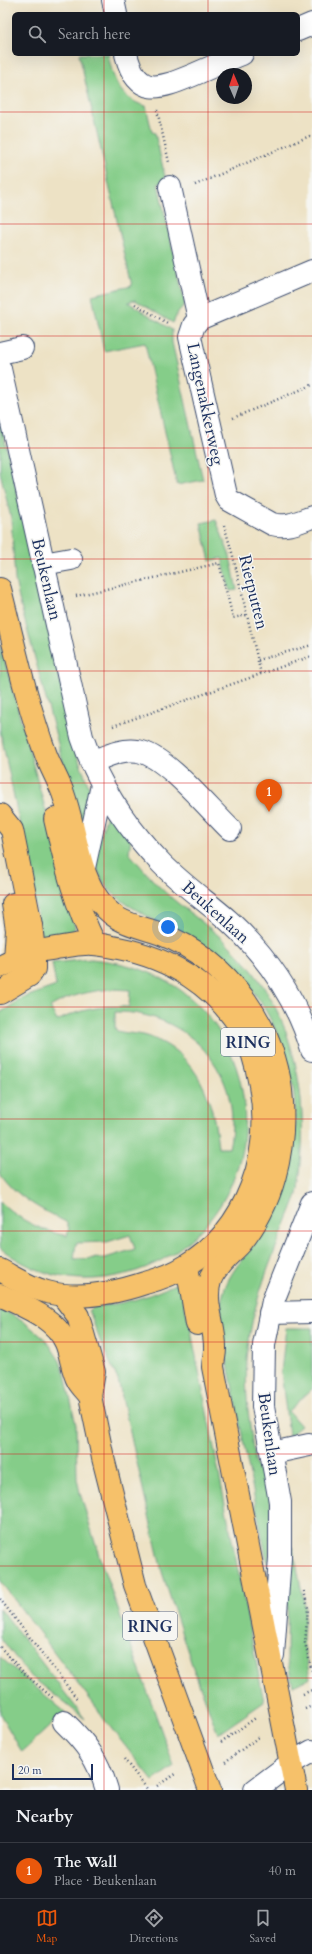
<!DOCTYPE html>
<meta charset="utf-8">
<style>
:root{--surface:#171b24;--page:#20242c;--text:#f1f3f6;--muted:#9ea1a6;--line:#363941;--accent:#ea580c}
body{margin:0;font-family:Cardo,serif;background:var(--page);color:var(--text)}
.compass{position:absolute;left:216px;top:68px;width:36px;height:36px;border-radius:50%;background:var(--surface);box-shadow:0 4px 16px #0002;rotate:358deg}
.scale{position:absolute;left:12px;bottom:10px;width:81px;box-sizing:border-box;padding-left:4px;border:2px solid #1b2f5e;border-top:0;font-size:11px;line-height:14px;white-space:nowrap;color:#1b2f5e;-webkit-text-stroke:3px #f6f6f2;paint-order:stroke}
.you{position:absolute;left:168px;top:927px;width:14px;height:14px;margin:-10px;border:3px solid #fff;border-radius:50%;background:#1a73e8;box-shadow:0 0 0 6px #1a73e833}
.badge{display:grid;place-items:center;width:26px;height:26px;border-radius:50%;background:var(--accent);color:#fff;font-size:13px;font-weight:700}
.pin{position:absolute;translate:-50% -33px;filter:drop-shadow(0 1px 2px #0008)}
.pin::after{content:'';position:absolute;top:21px;width:14px;height:12px;background:inherit;clip-path:polygon(0 0,100% 0,50% 100%)}
.list{margin:0;padding:0;list-style:none}
h2{display:flex;justify-content:space-between;align-items:center;height:52px;margin:0;padding:0 16px;font-size:17px}
h2 small{font-size:13px;font-weight:400;color:var(--muted)}
.list li{display:grid;grid-template-columns:26px 1fr auto;gap:12px;align-items:center;box-sizing:border-box;height:56px;padding:0 16px;border-top:1px solid var(--line)}
.list b{display:block;font-size:15px;white-space:nowrap}
.list p{margin:0;font-size:13px;white-space:nowrap;color:var(--muted)}
.list em{font-size:13px;font-style:normal;color:var(--muted)}
.icon{flex:none;width:22px;height:22px;fill:none;stroke:currentColor;stroke-width:2;stroke-linecap:round;stroke-linejoin:round}
.map{position:relative;flex:none;width:312px;height:1790px;overflow:hidden}
.search{position:absolute;background:var(--surface);box-shadow:0 4px 16px #0002;left:12px;right:12px;top:12px;height:44px;display:flex;align-items:center;gap:10px;box-sizing:border-box;padding:0 14px;border-radius:6px;color:var(--muted);font-size:15px}
.sheet{height:108px;background:var(--surface)}
nav{display:flex;justify-content:space-around;align-items:center;box-sizing:border-box;height:56px;border-top:1px solid var(--line);background:var(--surface);font-size:11px;color:var(--muted)}
nav a{display:grid;justify-items:center;gap:2px}
nav .on{color:var(--accent)}
.map>svg:first-child{display:block}
.green{fill:#85cd89;stroke:#507e74;fill-rule:evenodd}
.lines{fill:none;stroke-linecap:round;stroke-linejoin:round}
.minor-casing{stroke:#3a4a6d;stroke-width:24}
.major-casing{stroke:#3a4a6d;stroke-width:24}
.path{stroke:#3a4a6d;stroke-width:2.5;stroke-dasharray:1 3;stroke-linecap:butt}
.minor{stroke:#fff;stroke-width:22}
.major{stroke:#f6c16b;stroke-width:22}
.grid{fill:none;stroke:#d62828;stroke-width:1;stroke-opacity:0.55}
.labels{text-anchor:middle;stroke-width:3;stroke-linejoin:round;paint-order:stroke}
.shield{fill:#f6f6f2;stroke:#5d6b8a;stroke-width:1}
.shield-label{font-size:16px;font-weight:bold;fill:#1b2f5e}
.street-label{font-size:17px;fill:#1b2f5e;stroke:#f6f6f2}
</style>
<div class="map">
<svg width="312" height="1790" viewBox="0 0 312 1790">
<rect width="100%" height="100%" fill="#f6f6f2"/>
<filter id="ink" filterUnits="userSpaceOnUse"><feTurbulence type="fractalNoise" baseFrequency=".025" numOctaves="2"/><feDisplacementMap in="SourceGraphic" scale="8" xChannelSelector="R" yChannelSelector="G"/><feConvolveMatrix kernelMatrix="1 2 1 2 8 2 1 2 1" color-interpolation-filters="sRGB"/></filter>
<filter id="wash" filterUnits="userSpaceOnUse"><feTurbulence type="fractalNoise" baseFrequency=".012" numOctaves="4" result="noise"/><feDisplacementMap in="SourceGraphic" scale="16" xChannelSelector="R" yChannelSelector="G"/><feGaussianBlur stdDeviation="0.9" result="paint"/><feColorMatrix in="noise" values="0 0 0 0 0 0 0 0 0 0 0 0 0 0 0 0 0 1.4 0 .05"/><feComposite in="paint" operator="in"/></filter>
<g filter="url(#wash)">
<rect width="100%" height="100%" fill="#ede2c5"/>
<g class="green">
<path d="M79,54H108C113,79 119,99 146,106L152,132L155,133L166,181L158,184L185,304L178,312L173,323L135,300L128,302L172,330V342L203,480L177,485L145,343L104,351L92,295L132,286Z"/>
<path d="M0,419L77,755L93,798L81,829L19,599L15,580L11,518L0,472Z"/>
<path d="M216,520L230,556L237,590L230,591L222,558L210,561L201,523Z"/>
<path d="M0,644L56,848L75,927L72,932L41,937L26,854L0,730Z"/>
<path d="M108,811L131,837L129,853C141,866 152,881 166,893C187,912 211,927 231,947C298,1012 312,1105 297,1195C264,1279 236,1331 250,1426C252,1437 253,1460 258,1470C261,1475 268,1479 271,1483L269,1571L221,1329C216,1276 242,1266 266,1226C301,1169 305,1094 277,1033C267,1011 253,986 234,971C226,965 216,960 207,954C191,943 174,933 157,922C135,908 102,895 97,866C94,851 104,825 108,811Z"/>
<path d="M91,959C126,962 161,973 188,996C262,1058 264,1176 191,1239C170,1258 145,1271 116,1276C74,1285 34,1274 0,1248V1201C18,1220 42,1231 67,1236L69,1228L66,1222C40,1209 16,1197 0,1173V1013L23,998L56,986L52,963ZM113,989L130,990L129,1007C103,1005 80,1009 57,1021L50,1007C70,995 90,991 113,989ZM115,1012C188,1011 246,1074 229,1148H218C214,1101 199,1055 150,1037C140,1033 128,1034 117,1031L115,1028ZM130,1235L135,1249L105,1258L74,1259L76,1243L107,1242Z"/>
<path d="M177,1283H179L191,1331L264,1702L218,1734L192,1665L162,1572L118,1380L101,1343L89,1311L94,1307C123,1304 150,1297 177,1283Z"/>
<path d="M0,1309L22,1320L47,1341L60,1361L65,1374L76,1425L77,1479L80,1493L100,1559L174,1766L153,1781L103,1718L99,1711L0,1581Z"/>
<path d="M286,1328H312V1389L288,1411L301,1426L289,1436L281,1372Z"/>
<path d="M290,1546L293,1548L305,1607L303,1641L310,1678L293,1686L287,1660L288,1548Z"/>
<path d="M0,1608L85,1719L28,1674L0,1637Z"/>
<path d="M0,1657L65,1712L22,1752L0,1714Z"/>
</g>
</g>
<g filter="url(#ink)">
<g class="lines">
<g class="minor-casing">
<g id="minor">
<path d="M113,0L116,14"/>
<path d="M298,30L312,24"/>
<path d="M126,54C137,98 159,89 193,75C209,68 225,61 242,54"/>
<path d="M170,187L199,319"/>
<path d="M312,271L199,319L194,325L190,337L226,495L229,500L272,524C287,528 298,522 312,517"/>
<path d="M0,353L22,348"/>
<path d="M0,369L82,737C98,785 127,828 162,864C183,885 207,902 229,921C268,957 297,1000 312,1050"/>
<path d="M43,564L71,559"/>
<path d="M91,762C105,757 122,748 138,751C165,755 209,809 230,829"/>
<path d="M84,868L102,785"/>
<path d="M270,1313L312,1312"/>
<path d="M272,1453L309,1445"/>
<path d="M273,1655L280,1558V1502L263,1406L264,1345L273,1301L312,1203"/>
<path d="M64,1722C87,1744 98,1760 107,1790"/>
<path d="M255,1790L291,1763L312,1751"/>
</g>
</g>
<g class="major-casing">
<g id="major">
<path d="M0,589C14,644 26,701 46,755C51,768 58,780 63,793C75,826 77,866 96,896C114,924 133,924 161,934C229,960 278,1030 282,1102C285,1152 273,1204 241,1243C231,1254 214,1267 210,1281C203,1303 216,1327 215,1349C215,1355 213,1361 213,1367L296,1790"/>
<path d="M0,815L12,830L31,925L34,951V969L30,975L0,993"/>
<path d="M55,819C65,862 75,905 95,944"/>
<path d="M13,904L17,930L15,959"/>
<path d="M0,967C11,962 22,955 34,952C41,950 48,950 56,948C65,947 75,944 85,944C96,943 107,946 118,948C170,958 216,986 243,1032C252,1048 257,1068 260,1085C273,1153 248,1229 186,1266C174,1274 160,1279 145,1283C115,1293 78,1300 47,1292C30,1288 15,1278 0,1270"/>
<path d="M187,1266L197,1324"/>
<path d="M0,1295C24,1307 55,1317 66,1343C71,1355 72,1370 78,1381C81,1386 86,1391 90,1396"/>
<path d="M63,1296L78,1316L94,1372L90,1396L103,1458L135,1585L210,1790"/>
</g>
</g>
<g class="path">
<path d="M157,110L169,162"/>
<path d="M195,185L312,135"/>
<path d="M135,304L169,324"/>
<path d="M233,418L312,385"/>
<path d="M224,525L233,556L261,674"/>
<path d="M76,596L219,563L233,618L247,615"/>
<path d="M258,660L312,645"/>
<path d="M113,726L312,656"/>
<path d="M304,1591L308,1608L305,1643L312,1671"/>
<path d="M0,1599L78,1700"/>
<path d="M0,1647L26,1675L54,1699"/>
<path d="M303,1694L312,1690"/>
<path d="M305,1709L312,1706"/>
<path d="M221,1742L257,1717"/>
<path d="M124,1759L148,1790"/>
<path d="M225,1762L260,1736"/>
<path d="M157,1786L175,1774"/>
</g>
<use href="#minor" class="minor"/>
<use href="#major" class="major"/>
</g>
</g>
<path class="grid" d="M104,0V14M208,0V14M104,54V1790M208,54V1790M0,112H312M0,224H312M0,336H312M0,448H312M0,559H312M0,671H312M0,783H312M0,895H312M0,1007H312M0,1119H312M0,1231H312M0,1342H312M0,1454H312M0,1566H312M0,1678H312"/>
<g class="labels">
<g class="shield">
<rect x="221" y="1028" width="54" height="28" rx="3"/>
<rect x="123" y="1612" width="54" height="28" rx="3"/>
</g>
<g class="shield-label">
<text x="248" y="1048">RING</text>
<text x="150" y="1632">RING</text>
</g>
<g class="street-label">
<text transform="translate(206 404) rotate(78)" y="6">Langenakkerweg</text>
<text transform="translate(47 579) rotate(77)" y="6">Beukenlaan</text>
<text transform="translate(254 592) rotate(76)" y="6">Rietputten</text>
<text transform="translate(216 912) rotate(42)" y="6">Beukenlaan</text>
<text transform="translate(270 1434) rotate(82)" y="6">Beukenlaan</text>
</g>
</g>
</svg>
<svg class="compass" viewBox="-18 -18 36 36"><path d="M0-13l5 13h-10z" fill="#e53935"/><path d="M0 13l5-13h-10z" fill="#9ea1a6"/></svg>
<div class="scale">20 m</div>
<div class="you"></div>
<div class="pin badge" style="left:269px;top:812px">1</div>
<div class="search"><svg class="icon" aria-label="search" viewBox="0 0 24 24"><circle cx="10" cy="10" r="6"/><path d="M15 15l6 6"/></svg>Search here</div>
</div>
<section class="sheet">
<h2>Nearby<small></small></h2>
<ul class="list">
<li><span class="badge">1</span><div><b>The Wall</b><p>Place · Beukenlaan</p></div><em>40 m</em></li>
</ul>
</section>
<nav>
<a class="on"><svg class="icon" aria-label="map" viewBox="0 0 24 24"><path d="M3 6l6-2 6 2 6-2v14l-6 2-6-2-6 2zM9 4v14M15 6v14"/></svg>Map</a>
<a><svg class="icon" aria-label="directions" viewBox="0 0 24 24"><path d="M12 3l9 9-9 9-9-9zM9 14v-3h6M13 9l2 2-2 2"/></svg>Directions</a>
<a><svg class="icon" aria-label="saved" viewBox="0 0 24 24"><path d="M7 4h10v16l-5-4-5 4z"/></svg>Saved</a>
</nav>
